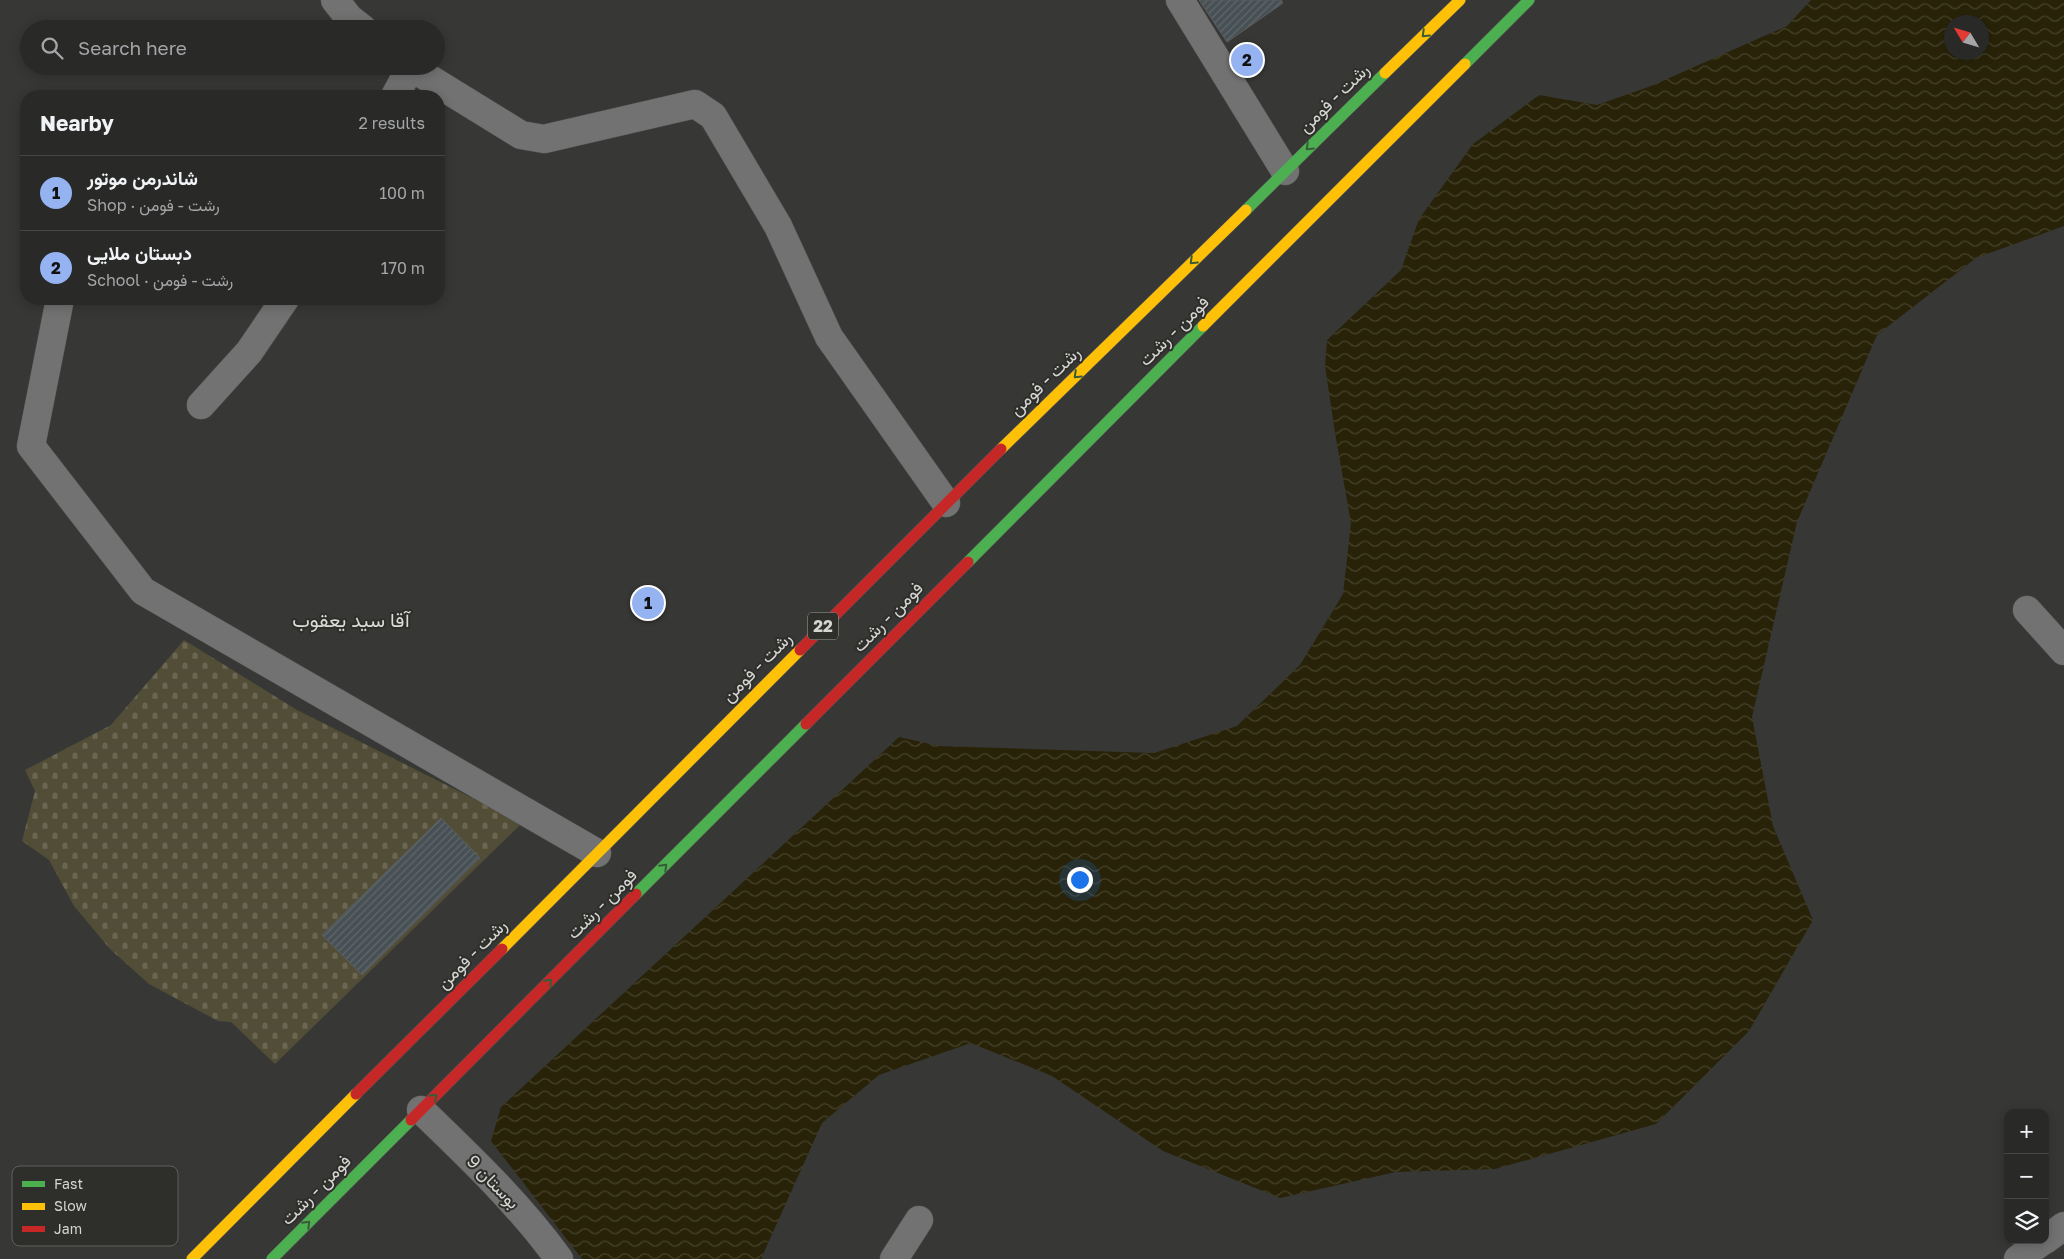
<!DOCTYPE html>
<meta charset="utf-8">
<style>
:root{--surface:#292928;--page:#313130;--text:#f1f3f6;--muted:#a5a6a8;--line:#454545;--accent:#95b2f1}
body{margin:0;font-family:"Golos Text",Vazirmatn,sans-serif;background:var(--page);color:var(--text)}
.controls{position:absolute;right:15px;bottom:15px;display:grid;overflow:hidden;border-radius:10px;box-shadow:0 2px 12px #0003}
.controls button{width:45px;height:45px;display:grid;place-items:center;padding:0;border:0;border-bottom:1px solid var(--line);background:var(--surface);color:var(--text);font:25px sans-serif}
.compass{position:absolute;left:1944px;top:15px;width:45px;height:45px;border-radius:50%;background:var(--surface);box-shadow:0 2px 12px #0003;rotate:308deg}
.you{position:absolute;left:1079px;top:879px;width:18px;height:18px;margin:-12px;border:4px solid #fff;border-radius:50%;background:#1a73e8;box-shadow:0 0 0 8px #1a73e833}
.badge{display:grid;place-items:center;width:32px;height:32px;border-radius:50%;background:var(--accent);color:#111;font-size:16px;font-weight:700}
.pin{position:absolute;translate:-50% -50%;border:2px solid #fff;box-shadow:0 1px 5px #0006}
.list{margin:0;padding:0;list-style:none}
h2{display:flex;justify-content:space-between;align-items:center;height:65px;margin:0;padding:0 20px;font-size:21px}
h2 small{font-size:16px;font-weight:400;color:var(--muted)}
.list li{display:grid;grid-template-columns:32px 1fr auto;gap:15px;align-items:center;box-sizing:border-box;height:75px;padding:0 20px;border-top:1px solid var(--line)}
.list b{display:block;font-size:19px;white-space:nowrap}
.list p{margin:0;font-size:16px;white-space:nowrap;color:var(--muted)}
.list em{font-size:16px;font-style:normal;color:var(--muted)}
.icon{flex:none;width:28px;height:28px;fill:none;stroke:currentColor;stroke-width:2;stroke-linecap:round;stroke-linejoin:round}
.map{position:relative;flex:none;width:2064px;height:1259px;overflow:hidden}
.search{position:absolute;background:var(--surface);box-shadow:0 2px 12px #0003;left:20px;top:20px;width:425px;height:55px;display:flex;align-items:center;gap:12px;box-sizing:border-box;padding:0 18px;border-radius:28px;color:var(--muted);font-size:19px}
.panel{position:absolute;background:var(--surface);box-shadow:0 2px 12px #0003;left:20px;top:90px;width:425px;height:215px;border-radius:20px}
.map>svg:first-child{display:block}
.cemetery{fill:url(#cemetery-stones)}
.water{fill:url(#water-waves);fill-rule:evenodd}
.building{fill:url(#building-hatch);stroke:#5d5d5e}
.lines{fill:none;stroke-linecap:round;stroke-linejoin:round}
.street-casing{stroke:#565655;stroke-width:29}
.fast-casing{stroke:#565655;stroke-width:12}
.slow-casing{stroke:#565655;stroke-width:12}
.jam-casing{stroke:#565655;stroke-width:12}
.street{stroke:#737272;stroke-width:28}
.fast{stroke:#4caf50;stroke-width:11}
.slow{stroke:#ffc107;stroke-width:11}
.jam{stroke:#c62828;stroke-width:11}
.oneway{stroke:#385b38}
.labels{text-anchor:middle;stroke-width:4;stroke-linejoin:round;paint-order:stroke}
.shield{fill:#2e2e2b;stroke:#a3a3a1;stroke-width:1}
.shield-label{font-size:16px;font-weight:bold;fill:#d5d5d3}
.street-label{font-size:18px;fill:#d5d5d3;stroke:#2e2e2b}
.quarter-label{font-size:20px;fill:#dcdbd8;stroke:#2e2e2b}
.key{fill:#2e2e2b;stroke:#60605d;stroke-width:1}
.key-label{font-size:14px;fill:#d5d5d3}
</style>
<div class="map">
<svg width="2064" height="1259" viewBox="0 0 2064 1259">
<defs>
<pattern id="cemetery-stones" width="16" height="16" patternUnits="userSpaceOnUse" patternTransform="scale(1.25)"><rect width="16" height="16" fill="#524d36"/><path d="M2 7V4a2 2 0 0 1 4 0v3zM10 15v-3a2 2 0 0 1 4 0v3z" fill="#6a6652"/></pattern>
<pattern id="water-waves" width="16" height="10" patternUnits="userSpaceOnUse" patternTransform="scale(1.25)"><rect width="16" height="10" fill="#282308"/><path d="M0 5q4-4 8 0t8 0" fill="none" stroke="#46422b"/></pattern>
<pattern id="building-hatch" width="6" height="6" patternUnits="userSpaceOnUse" patternTransform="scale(1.25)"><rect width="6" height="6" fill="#475054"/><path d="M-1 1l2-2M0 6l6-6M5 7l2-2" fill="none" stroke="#61686c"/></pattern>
</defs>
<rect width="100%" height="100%" fill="#373736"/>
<path class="cemetery" d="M184,640L297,710L522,823L275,1064L231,1022L218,1021L149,984L110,949L74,906L49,860L22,841L35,791L25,770L111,725Z"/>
<path class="water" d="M1811,0H2064V226L1976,258L1877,335L1797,522L1752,717L1773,826L1813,920L1749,1031L1656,1124L1495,1169L1396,1172L1280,1198L1163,1151L1052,1076L971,1043L879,1075L822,1123L761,1259H582L491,1141L501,1107L899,737L939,746L1154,753L1237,726L1300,665L1343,594L1351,523L1335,433L1325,366L1327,340L1401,270L1419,219L1473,144L1539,95L1597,105L1651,86L1787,26ZM1952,22H1982V52H1952Z"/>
<g class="building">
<path d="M1199,0H1281L1283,3L1227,42Z"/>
<path d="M441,818L480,858L362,975L322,935Z"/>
</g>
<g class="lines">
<g class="street-casing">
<g id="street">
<path d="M335,0L349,18L363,29"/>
<path d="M1180,0L1285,171"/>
<path d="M409,66L521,135L544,139L695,104L713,116L778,226L829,337L946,503"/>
<path d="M395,96L410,68"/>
<path d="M60,299L31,446L143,591L597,853"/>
<path d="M201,405L249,352L285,299"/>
<path d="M2027,610L2064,651"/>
<path d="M421,1110C470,1157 519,1204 559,1259"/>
<path d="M2045,1240L2064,1226"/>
<path d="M894,1259L919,1220"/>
<path d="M2018,1259L2044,1240"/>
</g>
</g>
<g class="fast-casing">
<g id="fast">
<path d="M1465,64L1529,0"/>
<path d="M1246,210L1385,73"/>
<path d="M968,562L1203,326"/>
<path d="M636,894L806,724"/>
<path d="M272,1259L411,1120"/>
</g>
</g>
<g class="slow-casing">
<g id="slow">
<path d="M1385,73L1460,0"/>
<path d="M1203,326L1465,64"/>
<path d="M1001,449L1246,210"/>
<path d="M502,949L800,650"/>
<path d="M192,1259L356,1094"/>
</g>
</g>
<g class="jam-casing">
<g id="jam">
<path d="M800,650L1001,449"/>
<path d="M806,724L968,562"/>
<path d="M356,1094L502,949"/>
<path d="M411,1120L636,894"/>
</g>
</g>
<use href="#street" class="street"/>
<use href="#fast" class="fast"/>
<use href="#slow" class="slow"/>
<use href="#jam" class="jam"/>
</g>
<defs><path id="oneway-chevron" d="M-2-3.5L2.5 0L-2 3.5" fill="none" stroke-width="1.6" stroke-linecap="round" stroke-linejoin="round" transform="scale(1.25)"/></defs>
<g class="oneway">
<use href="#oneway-chevron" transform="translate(1425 34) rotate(136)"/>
<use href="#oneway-chevron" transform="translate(1309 147) rotate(136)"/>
<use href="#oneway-chevron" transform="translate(1193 261) rotate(136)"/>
<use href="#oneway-chevron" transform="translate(1077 375) rotate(136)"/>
<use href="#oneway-chevron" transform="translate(664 867) rotate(-45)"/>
<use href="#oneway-chevron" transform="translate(549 982) rotate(-45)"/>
<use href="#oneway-chevron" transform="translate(434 1097) rotate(-45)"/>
<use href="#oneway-chevron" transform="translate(307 1224) rotate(-45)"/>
</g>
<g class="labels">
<rect class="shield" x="808" y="612.5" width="30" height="27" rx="4"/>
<g class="shield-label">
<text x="823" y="632">22</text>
</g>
<g class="street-label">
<text transform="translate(1334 98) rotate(-44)" y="6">رشت - فومن</text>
<text transform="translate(1174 331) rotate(-45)" y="6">فومن - رشت</text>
<text transform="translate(1045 381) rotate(-44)" y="6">رشت - فومن</text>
<text transform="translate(888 617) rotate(-45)" y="6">فومن - رشت</text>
<text transform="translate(757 667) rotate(-45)" y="6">رشت - فومن</text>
<text transform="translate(602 904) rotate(-45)" y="6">فومن - رشت</text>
<text transform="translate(472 954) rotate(-45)" y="6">رشت - فومن</text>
<text transform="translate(493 1182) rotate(46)" y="6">بوستان 9</text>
<text transform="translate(316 1190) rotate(-45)" y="6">فومن - رشت</text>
</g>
<g class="quarter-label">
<text x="351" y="627">آقا سید یعقوب</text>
</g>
</g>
<rect x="12" y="1166" width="166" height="80" rx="8" class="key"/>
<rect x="22" y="1181" width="23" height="6" fill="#4caf50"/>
<rect x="22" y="1203" width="23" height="7" fill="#ffc107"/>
<rect x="22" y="1226" width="23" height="6" fill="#c62828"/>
<g class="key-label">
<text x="54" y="1189">Fast</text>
<text x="54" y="1211">Slow</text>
<text x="54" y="1234">Jam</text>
</g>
</svg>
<div class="controls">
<button>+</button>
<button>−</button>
<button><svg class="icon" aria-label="layers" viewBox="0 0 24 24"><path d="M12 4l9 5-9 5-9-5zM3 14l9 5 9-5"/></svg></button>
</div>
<svg class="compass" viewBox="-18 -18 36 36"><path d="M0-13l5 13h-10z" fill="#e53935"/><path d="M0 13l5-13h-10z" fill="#a5a6a8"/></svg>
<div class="you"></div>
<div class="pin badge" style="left:648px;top:603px">1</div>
<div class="pin badge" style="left:1247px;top:60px">2</div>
<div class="search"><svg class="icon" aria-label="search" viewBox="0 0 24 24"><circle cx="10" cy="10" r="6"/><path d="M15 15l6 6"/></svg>Search here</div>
<section class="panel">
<h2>Nearby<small>2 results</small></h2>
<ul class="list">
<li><span class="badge">1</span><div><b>شاندرمن موتور</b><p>Shop · رشت - فومن</p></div><em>100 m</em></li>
<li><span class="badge">2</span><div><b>دبستان ملایی</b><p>School · رشت - فومن</p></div><em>170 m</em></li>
</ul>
</section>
</div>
